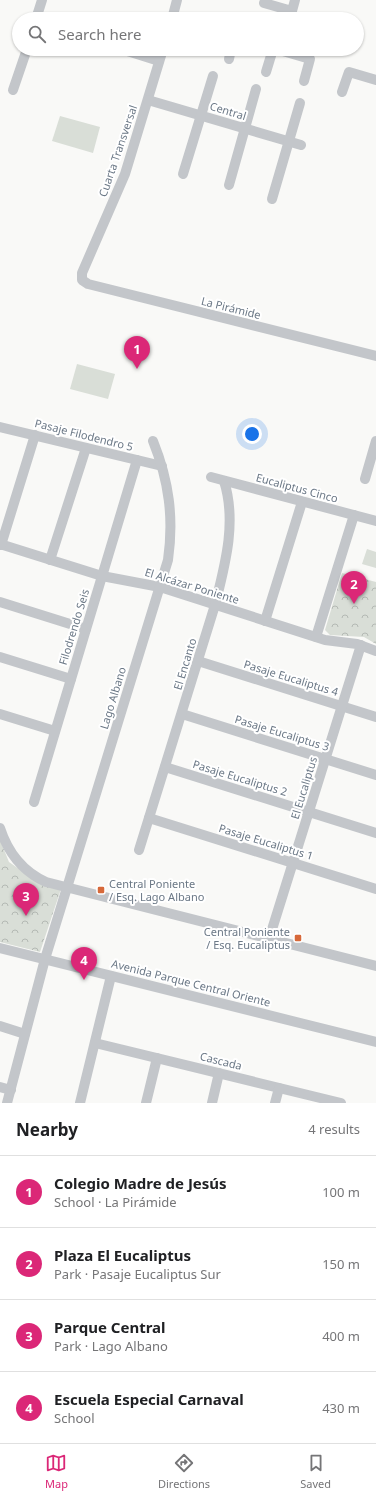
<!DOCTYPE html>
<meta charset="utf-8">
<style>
:root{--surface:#fff;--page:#f2f2f2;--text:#202124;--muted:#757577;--line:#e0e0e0;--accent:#db2777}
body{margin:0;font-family:"Noto Sans",sans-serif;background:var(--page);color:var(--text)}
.you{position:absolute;left:252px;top:434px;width:14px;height:14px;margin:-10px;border:3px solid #fff;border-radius:50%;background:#1a73e8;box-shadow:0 0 0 6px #1a73e833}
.badge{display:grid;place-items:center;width:26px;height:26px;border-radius:50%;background:var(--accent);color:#fff;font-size:13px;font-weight:700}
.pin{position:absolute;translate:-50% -33px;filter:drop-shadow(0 1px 2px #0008)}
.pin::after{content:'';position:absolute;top:21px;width:14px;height:12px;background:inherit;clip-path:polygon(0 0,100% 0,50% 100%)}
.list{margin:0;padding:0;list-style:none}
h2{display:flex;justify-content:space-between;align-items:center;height:52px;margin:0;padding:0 16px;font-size:17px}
h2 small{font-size:13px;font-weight:400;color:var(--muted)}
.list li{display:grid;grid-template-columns:26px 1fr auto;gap:12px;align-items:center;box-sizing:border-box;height:72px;padding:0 16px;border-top:1px solid var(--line)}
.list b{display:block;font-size:15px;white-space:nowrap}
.list p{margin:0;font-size:13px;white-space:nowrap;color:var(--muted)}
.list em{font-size:13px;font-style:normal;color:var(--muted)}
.icon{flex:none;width:22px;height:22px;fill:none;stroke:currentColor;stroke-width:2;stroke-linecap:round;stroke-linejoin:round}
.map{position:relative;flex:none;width:376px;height:1103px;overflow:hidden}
.search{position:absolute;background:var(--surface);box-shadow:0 1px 3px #0004;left:12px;right:12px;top:12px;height:44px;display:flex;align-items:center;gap:10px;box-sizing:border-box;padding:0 14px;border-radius:22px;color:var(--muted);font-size:15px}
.sheet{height:340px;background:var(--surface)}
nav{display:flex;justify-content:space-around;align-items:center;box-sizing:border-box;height:56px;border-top:1px solid var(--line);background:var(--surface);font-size:11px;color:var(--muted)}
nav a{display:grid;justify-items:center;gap:2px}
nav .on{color:var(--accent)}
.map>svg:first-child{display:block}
.grass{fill:#d9ded7}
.park{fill:url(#park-crowns)}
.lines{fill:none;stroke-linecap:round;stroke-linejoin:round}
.minor{stroke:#c3c6ca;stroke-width:10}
.poi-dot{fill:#d7693a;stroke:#fff;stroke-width:1.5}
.labels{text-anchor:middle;stroke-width:4;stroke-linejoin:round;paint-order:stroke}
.street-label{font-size:11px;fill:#6b7886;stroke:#fff}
.poi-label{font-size:11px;fill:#6b7886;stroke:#fff;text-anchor:start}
</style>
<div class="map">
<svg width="376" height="1103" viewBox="0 0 376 1103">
<defs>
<pattern id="park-crowns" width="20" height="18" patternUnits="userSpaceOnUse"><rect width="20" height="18" fill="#d9ded7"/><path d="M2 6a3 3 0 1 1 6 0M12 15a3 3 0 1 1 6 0" fill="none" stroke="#b4b9b4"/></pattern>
</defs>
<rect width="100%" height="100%" fill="#f9f9f7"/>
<g class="grass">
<path d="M60,116L100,127L93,153L52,141Z"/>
<path d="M77,364L115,374L108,399L70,389Z"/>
<path d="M367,549L376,552V568L362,564Z"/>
</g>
<g class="park">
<path d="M342,573L376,582V644L364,637L330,635L325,630Z"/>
<path d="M0,840L9,862L39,883L61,889L40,952L0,942Z"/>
</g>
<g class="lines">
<g class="minor">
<path d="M264,3L292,11L295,0"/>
<path d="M36,19L42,0"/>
<path d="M172,19L177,0"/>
<path d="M121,49L159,61"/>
<path d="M163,49L125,174L82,273V280L88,284L376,356"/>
<path d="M276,49L310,59L304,81"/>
<path d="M229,59L231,49"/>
<path d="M266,72L273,49"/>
<path d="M13,90L27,49"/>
<path d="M342,92L349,72L376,80"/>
<path d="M148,100L301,145"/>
<path d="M183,174L213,76"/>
<path d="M229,185L256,89"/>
<path d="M272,199L300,103"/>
<path d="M0,427L162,466"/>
<path d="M211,477L376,521"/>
<path d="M365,479L376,441"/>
<path d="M0,544L102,576L160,587L325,640L357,644L376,651"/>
<path d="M1,545L35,435"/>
<path d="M50,560L86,448"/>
<path d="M0,602L86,629"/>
<path d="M265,621L302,502"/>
<path d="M316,637L354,515"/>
<path d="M0,657L71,679"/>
<path d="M198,661L376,717"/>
<path d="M0,714L55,731"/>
<path d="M182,714L376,775"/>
<path d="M165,767L376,833"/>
<path d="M34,802L137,460"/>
<path d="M149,818L376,889"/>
<path d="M0,828C8,853 22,871 46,882L376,966"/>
<path d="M139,850L215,605C225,565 237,522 224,481"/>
<path d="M269,939L361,645"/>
<path d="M0,948L376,1042"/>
<path d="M0,1026L25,1034"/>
<path d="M95,1043L341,1103"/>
<path d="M0,1087L11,1090"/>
<path d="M7,1103L45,959L168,560C174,518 169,481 153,441"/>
<path d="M80,1103L111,976"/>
<path d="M146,1103L157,1058"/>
<path d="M212,1103L219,1073"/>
<path d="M275,1103L279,1088"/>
</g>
</g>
<g class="poi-dot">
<rect x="97" y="886" width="8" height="8" rx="2"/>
<rect x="294" y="934" width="8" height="8" rx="2"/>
</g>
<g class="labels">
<g class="street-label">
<text transform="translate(228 111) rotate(17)" y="4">Central</text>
<text transform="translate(118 151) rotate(-71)" y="4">Cuarta Transversal</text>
<text transform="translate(231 308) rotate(14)" y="4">La Pirámide</text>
<text transform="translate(84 435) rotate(14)" y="4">Pasaje Filodendro 5</text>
<text transform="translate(297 488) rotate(15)" y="4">Eucaliptus Cinco</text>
<text transform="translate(192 586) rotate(17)" y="4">El Alcázar Poniente</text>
<text transform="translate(74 627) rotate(-73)" y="4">Filodrendo Seis</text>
<text transform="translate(185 664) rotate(-73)" y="4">El Encanto</text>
<text transform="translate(291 678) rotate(17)" y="4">Pasaje Eucaliptus 4</text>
<text transform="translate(113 698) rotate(-73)" y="4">Lago Albano</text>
<text transform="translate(282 733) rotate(17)" y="4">Pasaje Eucaliptus 3</text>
<text transform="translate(240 778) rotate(17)" y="4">Pasaje Eucaliptus 2</text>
<text transform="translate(304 788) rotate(-73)" y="4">El Eucaliptus</text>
<text transform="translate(266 842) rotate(17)" y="4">Pasaje Eucaliptus 1</text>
<text transform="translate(191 983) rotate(14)" y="4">Avenida Parque Central Oriente</text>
<text transform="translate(221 1061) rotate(14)" y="4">Cascada</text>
</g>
<g class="poi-label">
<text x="109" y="888">Central Poniente<tspan x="109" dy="13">/ Esq. Lago Albano</tspan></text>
<text x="290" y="936" text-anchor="end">Central Poniente<tspan x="290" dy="13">/ Esq. Eucaliptus</tspan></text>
</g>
</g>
</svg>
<div class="you"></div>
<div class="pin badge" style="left:137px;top:369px">1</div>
<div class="pin badge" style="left:354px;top:604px">2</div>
<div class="pin badge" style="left:26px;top:916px">3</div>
<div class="pin badge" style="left:84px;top:980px">4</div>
<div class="search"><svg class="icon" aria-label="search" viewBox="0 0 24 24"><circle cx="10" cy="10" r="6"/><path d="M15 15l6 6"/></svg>Search here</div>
</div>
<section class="sheet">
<h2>Nearby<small>4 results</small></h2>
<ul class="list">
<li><span class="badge">1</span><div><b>Colegio Madre de Jesús</b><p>School · La Pirámide</p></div><em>100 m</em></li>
<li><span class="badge">2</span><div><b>Plaza El Eucaliptus</b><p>Park · Pasaje Eucaliptus Sur</p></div><em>150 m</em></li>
<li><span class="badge">3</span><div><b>Parque Central</b><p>Park · Lago Albano</p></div><em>400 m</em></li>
<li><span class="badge">4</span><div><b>Escuela Especial Carnaval</b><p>School</p></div><em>430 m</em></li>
</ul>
</section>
<nav>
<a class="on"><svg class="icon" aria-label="map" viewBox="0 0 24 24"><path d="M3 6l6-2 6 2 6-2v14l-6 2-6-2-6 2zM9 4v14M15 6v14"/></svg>Map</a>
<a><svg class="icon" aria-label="directions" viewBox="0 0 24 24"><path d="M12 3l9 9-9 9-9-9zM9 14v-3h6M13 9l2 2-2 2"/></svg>Directions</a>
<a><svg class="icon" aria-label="saved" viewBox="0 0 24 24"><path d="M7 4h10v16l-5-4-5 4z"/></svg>Saved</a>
</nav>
